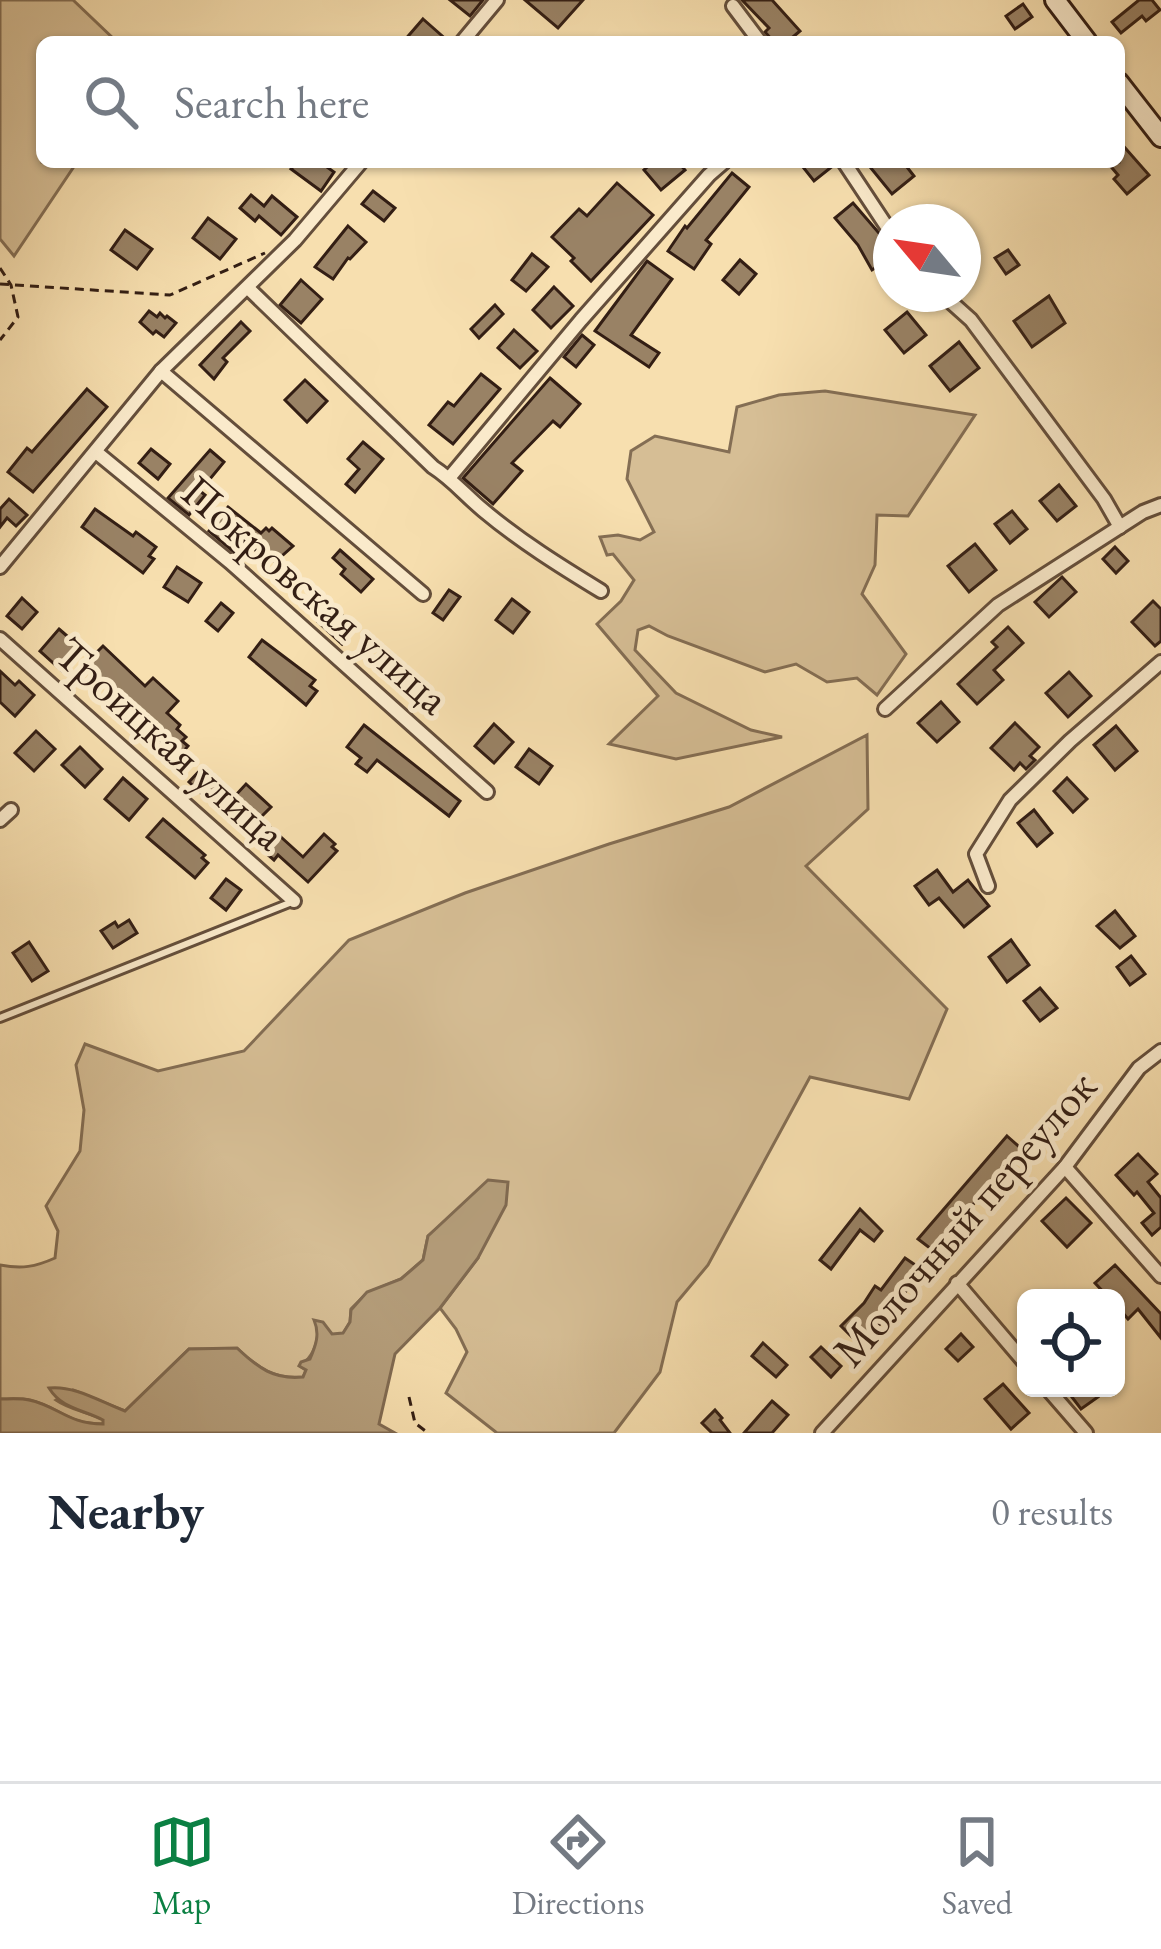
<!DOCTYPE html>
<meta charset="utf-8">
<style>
:root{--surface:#fff;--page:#f2f2f3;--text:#1f2937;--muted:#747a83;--line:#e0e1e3;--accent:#0b8043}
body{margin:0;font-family:"EB Garamond",serif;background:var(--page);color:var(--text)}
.controls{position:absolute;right:36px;bottom:36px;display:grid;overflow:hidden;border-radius:18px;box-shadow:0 3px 9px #0004}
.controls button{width:108px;height:108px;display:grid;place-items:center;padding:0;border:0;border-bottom:3px solid var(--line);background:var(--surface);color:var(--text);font:60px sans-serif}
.compass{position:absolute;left:873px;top:204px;width:108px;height:108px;border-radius:50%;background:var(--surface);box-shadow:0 3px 9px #0004;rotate:299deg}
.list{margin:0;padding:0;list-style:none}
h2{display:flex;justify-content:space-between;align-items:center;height:156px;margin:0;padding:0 48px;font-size:51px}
h2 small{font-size:39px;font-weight:400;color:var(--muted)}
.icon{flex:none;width:66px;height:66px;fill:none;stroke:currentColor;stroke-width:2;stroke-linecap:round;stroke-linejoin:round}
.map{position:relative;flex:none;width:1161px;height:1433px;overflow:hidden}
.search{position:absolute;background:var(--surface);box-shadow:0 3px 9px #0004;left:36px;right:36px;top:36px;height:132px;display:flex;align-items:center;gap:30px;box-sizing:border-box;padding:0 42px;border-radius:18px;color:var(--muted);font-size:45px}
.sheet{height:348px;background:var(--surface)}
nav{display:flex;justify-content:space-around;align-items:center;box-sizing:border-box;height:168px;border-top:3px solid var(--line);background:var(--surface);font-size:33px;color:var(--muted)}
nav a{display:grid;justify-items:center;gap:6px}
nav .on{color:var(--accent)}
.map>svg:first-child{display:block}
.green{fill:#d6be95;stroke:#846e54;stroke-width:3}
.water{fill:#b49d7a;stroke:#806a51;stroke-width:3}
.building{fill:#998265;stroke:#331e14;stroke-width:3}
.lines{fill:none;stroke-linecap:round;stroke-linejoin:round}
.lane-casing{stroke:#644e3b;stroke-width:12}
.street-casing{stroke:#644e3b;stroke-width:18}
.secondary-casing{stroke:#331e14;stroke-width:24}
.path{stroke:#331e14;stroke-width:3;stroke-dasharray:9 6;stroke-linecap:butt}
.lane{stroke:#faeacb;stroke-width:6}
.street{stroke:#faeacb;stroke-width:12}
.secondary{stroke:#faeacb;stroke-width:18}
.labels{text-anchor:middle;stroke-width:10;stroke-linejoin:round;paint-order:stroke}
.street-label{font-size:45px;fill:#331e14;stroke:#faeacb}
</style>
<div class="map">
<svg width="1161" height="1433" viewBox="0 0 1161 1433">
<rect width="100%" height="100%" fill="#f7dfaf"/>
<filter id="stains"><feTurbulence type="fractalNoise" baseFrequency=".00167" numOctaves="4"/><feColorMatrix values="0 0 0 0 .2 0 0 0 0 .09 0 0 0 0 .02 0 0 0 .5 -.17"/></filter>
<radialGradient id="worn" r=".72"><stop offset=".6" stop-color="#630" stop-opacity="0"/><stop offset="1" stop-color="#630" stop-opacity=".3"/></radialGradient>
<g class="green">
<path d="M0,0H73L117,42H42V162H77L14,256L0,239Z"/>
<path d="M825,391L975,415L908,516L877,515L875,565L862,594L906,654L877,695L857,678L827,682L796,664L765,672L668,636L649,626L638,630L635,650L676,693L751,730L782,737L676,759L609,744L658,696L597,624L621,601L634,580L613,554L607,555L600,537L618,535L640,540L654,532L627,479L631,451L655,436L729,452L737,407L779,395Z"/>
<path d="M867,735L868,809L806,866L947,1009L909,1099L810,1077L708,1265L677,1302L660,1372L614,1433H497L446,1393L467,1352L456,1329L440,1308L478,1258L451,1216L428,1236L423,1260L401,1279L367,1293L351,1309L350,1322L343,1334L332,1335L318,1328C318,1344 313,1357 300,1366L306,1370L303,1377C275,1379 259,1369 238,1349H189L125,1411L73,1390L56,1400C70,1410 88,1412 104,1420L103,1424C66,1424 59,1407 30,1400C21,1398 9,1399 0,1399V1265C22,1269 35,1267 55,1258L58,1231L46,1206L80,1151L84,1110L76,1065L85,1044L158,1071L244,1051L349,940L465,893L609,844L729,807Z"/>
</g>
<path class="water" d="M488,1180L508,1182L506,1205L478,1258L440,1308L395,1354L379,1424L395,1433H0V1399C9,1399 21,1398 29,1400C58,1406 68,1424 103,1424V1420C82,1409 62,1409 49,1388C74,1385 101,1402 125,1411L189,1349L237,1348C258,1368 274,1380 303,1377L306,1370L299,1366L301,1362L310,1359C316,1345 320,1334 314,1320L323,1322L332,1334L343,1333L350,1322L351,1310L367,1292L401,1279L423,1260L428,1236Z"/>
<g class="building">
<path d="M450,0H483L470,16Z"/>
<path d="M525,0H583L558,28Z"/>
<path d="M742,0H772L800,31L787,42H774L765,32L769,28Z"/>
<path d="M1139,0H1152L1160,10L1146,21L1142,16L1121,33L1112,22Z"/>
<path d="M1023,4L1032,17L1015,29L1006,16Z"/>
<path d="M423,19L449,42H403Z"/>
<path d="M1119,141L1149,175L1127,194L1114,179L1118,175L1107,162H1119Z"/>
<path d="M297,162H320L334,172L321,191L291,169Z"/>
<path d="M653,162H678L685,170L661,190L644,170Z"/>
<path d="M799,162H834V165L814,181Z"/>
<path d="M866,162H903L914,176L892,194Z"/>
<path d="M732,173L749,187L706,240L711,244L694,269L668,251L685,226L687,228Z"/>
<path d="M617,183L653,215L591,281L571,261L574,258L552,237L579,209L587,216Z"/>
<path d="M373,191L395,208L384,221L362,204Z"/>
<path d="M251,195L264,206L272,196L297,217L281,235L259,216L255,221L240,208Z"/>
<path d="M853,203L891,247V258L872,270L858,245L835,218Z"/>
<path d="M208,218L236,239L220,259L193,238Z"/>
<path d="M348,226L366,242L350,259L348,258L333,279L315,267Z"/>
<path d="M125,230L152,249L137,269L111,250Z"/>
<path d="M1008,250L1019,265L1006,274L995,258Z"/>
<path d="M532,254L548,267L526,291L512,280Z"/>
<path d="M740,260L756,274L739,294L723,280Z"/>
<path d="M647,261L672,279L631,335L659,353L649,367L595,331Z"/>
<path d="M301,280L322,299L301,323L280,305Z"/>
<path d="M554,287L573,306L551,328L533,310Z"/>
<path d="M1049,296L1065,323L1032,347L1014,321Z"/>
<path d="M495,305L503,314L479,338L471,329Z"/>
<path d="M149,311L157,317L160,313L165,318L167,316L176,323L164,337L156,331L153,334L140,322Z"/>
<path d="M907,312L926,335L904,353L885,330Z"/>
<path d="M241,322L250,331L223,358L227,362L214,379L200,365Z"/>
<path d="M514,330L537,351L520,368L498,348Z"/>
<path d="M582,335L594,345L576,367L564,357Z"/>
<path d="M959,342L979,368L950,391L930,366Z"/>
<path d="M481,374L500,389L453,444L429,425L448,402L454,406Z"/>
<path d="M550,378L580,404L560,427L553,421L512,463L522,471L493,504L463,478Z"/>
<path d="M305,380L327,401L307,422L285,400Z"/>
<path d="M87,389L107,407L33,492L8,472L27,448L32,452Z"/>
<path d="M363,442L383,459L355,492L346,484L359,469L348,459Z"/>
<path d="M151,449L170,464L158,479L139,463Z"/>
<path d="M210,450L224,462L200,491L205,495L189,515L168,498Z"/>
<path d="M1059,485L1076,506L1057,521L1040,501Z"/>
<path d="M9,499L27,515L16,526L7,518L0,527V509Z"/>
<path d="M228,507L261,533L266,528L269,531L272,528L293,546L275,562L262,551L260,554L244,541L235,553L209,531Z"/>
<path d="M95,509L133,536L136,532L156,547L149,556L154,559L143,573L82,527Z"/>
<path d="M1012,511L1027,529L1010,543L995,524Z"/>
<path d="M975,544L996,570L969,592L948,566Z"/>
<path d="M1115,547L1128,561L1116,573L1103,559Z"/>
<path d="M340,550L373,579L361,592L341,574L345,569L333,558Z"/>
<path d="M177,567L201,583L188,602L164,587Z"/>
<path d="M1062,577L1076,592L1049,617L1035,602Z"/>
<path d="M449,590L460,597L443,620L433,613Z"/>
<path d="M22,598L37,612L22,629L7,616Z"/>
<path d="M512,599L529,612L513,633L496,620Z"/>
<path d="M1153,601L1161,609V641L1155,646L1132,622Z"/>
<path d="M221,603L233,613L218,631L206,621Z"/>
<path d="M332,606L356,628L342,644L318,622Z"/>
<path d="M1008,627L1023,643L994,670L1003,680L977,704L958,684L997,647L992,642Z"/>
<path d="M59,629L82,649L62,671L40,651Z"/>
<path d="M262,640L315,680L310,686L317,691L306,705L249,657Z"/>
<path d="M103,646L145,686L153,678L178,701L167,713L180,725L177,729L186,737L182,741L188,746L176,760L158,743L160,740L155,734L157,732L141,717L136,722L117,704L121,700L84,665Z"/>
<path d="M0,671L15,685L19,681L34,695L15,716L0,702Z"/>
<path d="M1069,672L1091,696L1068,717L1046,693Z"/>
<path d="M941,702L959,722L937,742L918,723Z"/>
<path d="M1015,723L1039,747L1030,756L1035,760L1026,769L1020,763L1014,770L991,748Z"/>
<path d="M494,724L513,742L494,763L475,746Z"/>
<path d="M364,725L460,801L449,816L377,760L367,772L356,764L361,758L347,747Z"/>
<path d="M1116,726L1137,751L1115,770L1094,745Z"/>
<path d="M36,731L55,749L34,771L15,753Z"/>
<path d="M80,747L102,769L85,787L62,765Z"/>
<path d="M529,749L552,766L539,784L516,767Z"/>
<path d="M203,767L235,796L246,784L271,807L260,818L303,857L324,834L335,844L332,847L337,851L308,882L278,855L274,860L253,842L189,782Z"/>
<path d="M123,778L147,799L129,820L105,799Z"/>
<path d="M1067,778L1087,799L1073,812L1054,791Z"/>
<path d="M1034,810L1052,833L1037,846L1018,823Z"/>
<path d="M163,819L205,855L202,858L208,863L195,878L147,837Z"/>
<path d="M937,870L953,892L968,880L989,906L964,927L939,898L929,905L915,886Z"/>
<path d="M226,879L241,890L226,910L211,898Z"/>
<path d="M1115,911L1135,936L1120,948L1097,926Z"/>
<path d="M129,920L137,933L113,948L101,931L115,922L118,927Z"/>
<path d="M1011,940L1029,965L1007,982L989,957Z"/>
<path d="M29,942L48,971L32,981L13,953Z"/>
<path d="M1131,956L1145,974L1130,985L1117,967Z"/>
<path d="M1040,988L1057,1008L1040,1021L1024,1001Z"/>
<path d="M1007,1136L1024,1151L1007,1170L1003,1167L935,1252L918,1239Z"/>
<path d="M1138,1154L1157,1174L1148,1182L1161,1198V1227L1152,1235L1142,1223L1154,1213L1137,1192L1134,1195L1116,1175Z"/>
<path d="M1066,1198L1091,1223L1067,1247L1042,1221Z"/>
<path d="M860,1209L882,1231L874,1241L860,1230L831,1269L820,1260Z"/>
<path d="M905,1258L921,1269L898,1303L861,1346L841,1326L864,1303L875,1286L881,1290Z"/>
<path d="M1115,1265L1161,1314V1338L1138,1309L1128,1319L1116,1305V1298H1109L1095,1283Z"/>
<path d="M961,1334L973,1347L958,1361L946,1349Z"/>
<path d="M763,1343L787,1365L776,1377L752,1356Z"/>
<path d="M821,1347L841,1366L831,1377L811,1357Z"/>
<path d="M1003,1384L1029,1413L1011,1429L985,1399Z"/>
<path d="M1065,1388H1091L1098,1397L1081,1409Z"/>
<path d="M772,1401L788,1415L772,1433H744Z"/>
<path d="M715,1410L722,1418L720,1420L730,1433H712L702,1423Z"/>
</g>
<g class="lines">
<g class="lane-casing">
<path id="lane" d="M0,1018L292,902"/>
</g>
<g class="street-casing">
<g id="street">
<path d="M733,6L760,42"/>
<path d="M462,42L497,0"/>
<path d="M844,162L891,233"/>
<path d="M248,288L433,467C452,479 466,496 483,510C520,541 560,566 601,591"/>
<path d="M942,294L971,320L1104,499L1120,527"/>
<path d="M161,371L423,594"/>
<path d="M96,452L230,562L487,792"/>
<path d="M450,477L581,320L709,175L724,162"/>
<path d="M0,567L161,371L295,240L361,162"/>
<path d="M0,639L294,901"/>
<path d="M885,709L998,605L1143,512L1161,505"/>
<path d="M0,820L11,810"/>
<path d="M988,886L976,854L1010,800L1070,741L1161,662"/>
<path d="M1065,1167L1161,1276"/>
<path d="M957,1283L1026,1364"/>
<path d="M1047,1388L1086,1433"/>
<path d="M822,1433L1065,1167L1139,1068L1161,1051"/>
</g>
</g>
<g class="secondary-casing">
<g id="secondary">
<path d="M1055,0L1087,42"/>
<path d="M1119,83L1161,137"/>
</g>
</g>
<g class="path">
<path d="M0,268L11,285L18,317L0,340"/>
<path d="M0,284L170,295L265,253"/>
<path d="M409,1397L415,1423L428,1433"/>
</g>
<use href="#lane" class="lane"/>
<use href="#street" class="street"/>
<use href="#secondary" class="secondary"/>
</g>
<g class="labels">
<g class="street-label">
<text transform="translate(316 594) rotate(41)" y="16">Покровская улица</text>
<text transform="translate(171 743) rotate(42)" y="16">Троицкая улица</text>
<text transform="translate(964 1218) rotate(-49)" y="16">Молочный переулок</text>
</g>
</g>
<rect width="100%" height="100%" filter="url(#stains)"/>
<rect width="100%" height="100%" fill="url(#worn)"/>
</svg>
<div class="controls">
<button><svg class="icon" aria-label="locate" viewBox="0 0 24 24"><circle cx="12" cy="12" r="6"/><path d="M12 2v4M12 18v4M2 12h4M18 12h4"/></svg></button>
</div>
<svg class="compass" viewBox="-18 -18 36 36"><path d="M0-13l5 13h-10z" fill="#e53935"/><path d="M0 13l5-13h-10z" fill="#747a83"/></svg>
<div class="search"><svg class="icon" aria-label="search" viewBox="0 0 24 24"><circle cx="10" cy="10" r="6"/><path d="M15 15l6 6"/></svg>Search here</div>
</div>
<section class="sheet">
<h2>Nearby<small>0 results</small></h2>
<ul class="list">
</ul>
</section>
<nav>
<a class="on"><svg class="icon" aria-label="map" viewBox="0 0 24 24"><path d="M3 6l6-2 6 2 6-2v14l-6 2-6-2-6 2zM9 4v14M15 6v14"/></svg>Map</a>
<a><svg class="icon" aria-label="directions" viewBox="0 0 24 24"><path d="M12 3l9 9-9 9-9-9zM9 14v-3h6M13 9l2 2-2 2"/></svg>Directions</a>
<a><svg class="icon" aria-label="saved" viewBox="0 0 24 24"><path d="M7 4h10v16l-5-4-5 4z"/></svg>Saved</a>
</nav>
